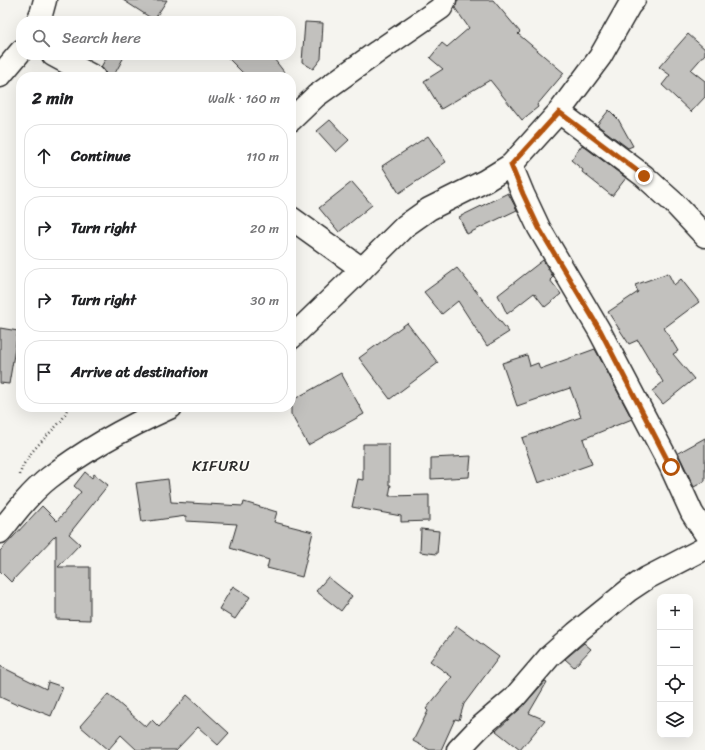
<!DOCTYPE html>
<meta charset="utf-8">
<style>
:root{--surface:#fff;--page:#f6f6f6;--text:#202124;--muted:#757577;--line:#e0e0e0}
body{margin:0;font-family:Sriracha,sans-serif;background:var(--page);color:var(--text)}
.controls{position:absolute;right:12px;bottom:12px;display:grid;overflow:hidden;border-radius:8px;box-shadow:0 4px 16px #0002}
.controls button{width:36px;height:36px;display:grid;place-items:center;padding:0;border:0;border-bottom:1px solid var(--line);background:var(--surface);color:var(--text);font:20px sans-serif}
.stop{position:absolute;width:12px;height:12px;margin:-9px;border:3px solid #b45309;border-radius:50%;background:#fff}
.stop.end{background:#b45309;border-color:#fff;box-shadow:0 1px 4px #0008}
.list{margin:0;padding:0;list-style:none}
h2{display:flex;justify-content:space-between;align-items:center;height:52px;margin:0;padding:0 16px;font-size:17px}
h2 small{font-size:13px;font-weight:400;color:var(--muted)}
.list li{display:grid;grid-template-columns:26px 1fr auto;gap:12px;align-items:center;box-sizing:border-box;height:64px;margin:0 8px 8px;padding:0 8px;border:1px solid var(--line);border-radius:16px}
.list b{display:block;font-size:15px;white-space:nowrap}
.list em{font-size:13px;font-style:normal;color:var(--muted)}
.icon{flex:none;width:22px;height:22px;fill:none;stroke:currentColor;stroke-width:2;stroke-linecap:round;stroke-linejoin:round}
.map{position:relative;flex:none;width:705px;height:750px;overflow:hidden}
.search{position:absolute;background:var(--surface);box-shadow:0 4px 16px #0002;left:16px;top:16px;width:280px;height:44px;display:flex;align-items:center;gap:10px;box-sizing:border-box;padding:0 14px;border-radius:16px;color:var(--muted);font-size:15px}
.panel{position:absolute;background:var(--surface);box-shadow:0 4px 16px #0002;left:16px;top:72px;width:280px;height:340px;border-radius:16px}
.map>svg:first-child{display:block}
.building{fill:#c2c1be;stroke:#2b2b2b}
.lines{fill:none;stroke-linecap:round;stroke-linejoin:round}
.street-casing{stroke:#2b2b2b;stroke-width:25}
.secondary-casing{stroke:#2b2b2b;stroke-width:25}
.path{stroke:#2b2b2b;stroke-width:2.5;stroke-dasharray:1 3;stroke-linecap:butt}
.street{stroke:#fdfcf7;stroke-width:22}
.secondary{stroke:#fdfcf7;stroke-width:22}
.route{stroke:#b45309;stroke-width:5}
.labels{text-anchor:middle;stroke-width:3;stroke-linejoin:round;paint-order:stroke}
.quarter-label{font-size:15px;letter-spacing:1px;fill:#2b2b2b;stroke:#fdfcf7}
</style>
<div class="map">
<svg width="705" height="750" viewBox="0 0 705 750">
<rect width="100%" height="100%" fill="#f5f4ef"/>
<filter id="ink" filterUnits="userSpaceOnUse"><feTurbulence type="fractalNoise" baseFrequency=".025" numOctaves="2"/><feDisplacementMap in="SourceGraphic" scale="8" xChannelSelector="R" yChannelSelector="G"/><feConvolveMatrix kernelMatrix="1 2 1 2 8 2 1 2 1" color-interpolation-filters="sRGB"/></filter>
<g filter="url(#ink)">
<g class="building">
<path d="M123,0H167L154,20Z"/>
<path d="M457,0H493L520,32L518,34L564,73L537,105L538,107L522,120L490,80L441,109L424,81L443,69L430,58L442,43L447,47L469,28L455,8Z"/>
<path d="M305,22L323,23L321,59L313,69L302,62Z"/>
<path d="M688,34L705,49V54L691,70L705,81V97L691,112L662,85L670,75L659,67Z"/>
<path d="M108,55H125L113,77H106L105,71L101,67Z"/>
<path d="M225,55H271L288,77H247Z"/>
<path d="M609,110L618,119L633,146L628,148L597,125Z"/>
<path d="M330,120L349,140L336,152L317,131Z"/>
<path d="M428,136L446,162L399,193L382,166Z"/>
<path d="M582,145L626,178L612,196L582,172L583,170L571,160Z"/>
<path d="M352,182L372,205L339,232L319,208Z"/>
<path d="M508,193L517,210L467,234L459,217Z"/>
<path d="M543,260L553,277L550,280L561,294L545,307L534,293L507,314L498,295Z"/>
<path d="M457,268L509,332L487,346L458,301L442,314L424,292Z"/>
<path d="M668,273L674,285L681,279L699,302L664,328L678,351L673,354L694,379L663,404L652,391L663,382L638,340L629,344L608,312L638,292L635,285Z"/>
<path d="M407,323L438,363L390,399L359,358Z"/>
<path d="M0,328L18,331L9,384L0,383Z"/>
<path d="M595,349L632,419L583,439L592,464L538,483L522,438L581,417L570,388L517,406L502,363L527,355L530,366L538,363L540,369Z"/>
<path d="M341,373L364,414L308,445L291,414V401Z"/>
<path d="M705,438V481L694,487L678,453Z"/>
<path d="M363,444H389V485H391L389,496L429,495V521L401,522V516L352,507L358,479L363,480Z"/>
<path d="M471,456L469,477L431,479V458Z"/>
<path d="M85,472L92,478L94,474L108,485L69,534L80,544L58,567H90V620L56,619V535L11,582L0,571V551L42,506L57,521L81,492L74,486Z"/>
<path d="M168,479L171,502L243,506L244,502L277,512L274,522L313,532L302,577L267,568L269,560L230,548L237,524L186,521V516L142,522L136,483Z"/>
<path d="M421,529L439,531L437,554L420,552Z"/>
<path d="M328,577L352,596L341,611L316,591Z"/>
<path d="M233,586L250,597L235,619L219,609Z"/>
<path d="M457,626L499,657L464,704L459,720L455,719L441,750H430L413,741L428,711L426,709L452,677L430,661Z"/>
<path d="M584,643L591,649L574,667L565,659Z"/>
<path d="M0,666L46,689L48,682L63,687L51,716L18,703L17,705L0,697Z"/>
<path d="M545,681L547,682L529,713L545,720L520,750L496,731L522,707Z"/>
<path d="M108,694L146,727L152,720L159,727L187,695L229,733L218,745L198,727L176,750H137L121,735L108,750L80,726Z"/>
</g>
<g class="lines">
<g class="street-casing">
<g id="street">
<path d="M38,21L42,11L45,0"/>
<path d="M53,55L94,77"/>
<path d="M0,76L21,51"/>
<path d="M559,112L644,176L674,203L705,236"/>
<path d="M291,120L316,96L377,52L441,8L445,0"/>
<path d="M511,165L523,194L539,228L599,330L671,467L692,513L705,533"/>
<path d="M291,218L362,269"/>
<path d="M458,750L479,728L514,698L550,656L576,633L629,590L647,578L705,548"/>
</g>
</g>
<g class="secondary-casing">
<g id="secondary">
<path d="M291,338L362,269L405,226L429,209L485,181L511,165L559,112L600,57L629,6L634,0"/>
<path d="M0,532C15,513 30,493 49,478C86,449 129,426 171,407"/>
</g>
</g>
<path class="path" d="M20,475C23,456 48,436 61,421C64,417 66,412 68,407"/>
<use href="#street" class="street"/>
<use href="#secondary" class="secondary"/>
</g>
</g>
<g class="lines" filter="url(#ink)">
<path class="route" d="M644,176L559,112L511,165L523,194L539,228L600,330L671,467"/>
</g>
<g class="labels">
<g class="quarter-label">
<text x="221" y="471">KIFURU</text>
</g>
</g>
</svg>
<div class="controls">
<button>+</button>
<button>−</button>
<button><svg class="icon" aria-label="locate" viewBox="0 0 24 24"><circle cx="12" cy="12" r="6"/><path d="M12 2v4M12 18v4M2 12h4M18 12h4"/></svg></button>
<button><svg class="icon" aria-label="layers" viewBox="0 0 24 24"><path d="M12 4l9 5-9 5-9-5zM3 14l9 5 9-5"/></svg></button>
</div>
<div class="stop" style="left:671px;top:467px"></div>
<div class="stop end" style="left:644px;top:176px"></div>
<div class="search"><svg class="icon" aria-label="search" viewBox="0 0 24 24"><circle cx="10" cy="10" r="6"/><path d="M15 15l6 6"/></svg>Search here</div>
<section class="panel">
<h2>2 min<small>Walk · 160 m</small></h2>
<ul class="list">
<li><svg class="icon" aria-label="ahead" viewBox="0 0 24 24"><path d="M12 20V5M6 11l6-6 6 6"/></svg><div><b>Continue</b></div><em>110 m</em></li>
<li><svg class="icon" aria-label="right" viewBox="0 0 24 24"><path d="M7 20v-9h11M14 6l5 5-5 5"/></svg><div><b>Turn right</b></div><em>20 m</em></li>
<li><svg class="icon" aria-label="right" viewBox="0 0 24 24"><path d="M7 20v-9h11M14 6l5 5-5 5"/></svg><div><b>Turn right</b></div><em>30 m</em></li>
<li><svg class="icon" aria-label="arrive" viewBox="0 0 24 24"><path d="M6 21V4h12l-3 4 3 4H6"/></svg><div><b>Arrive at destination</b></div></li>
</ul>
</section>
</div>
